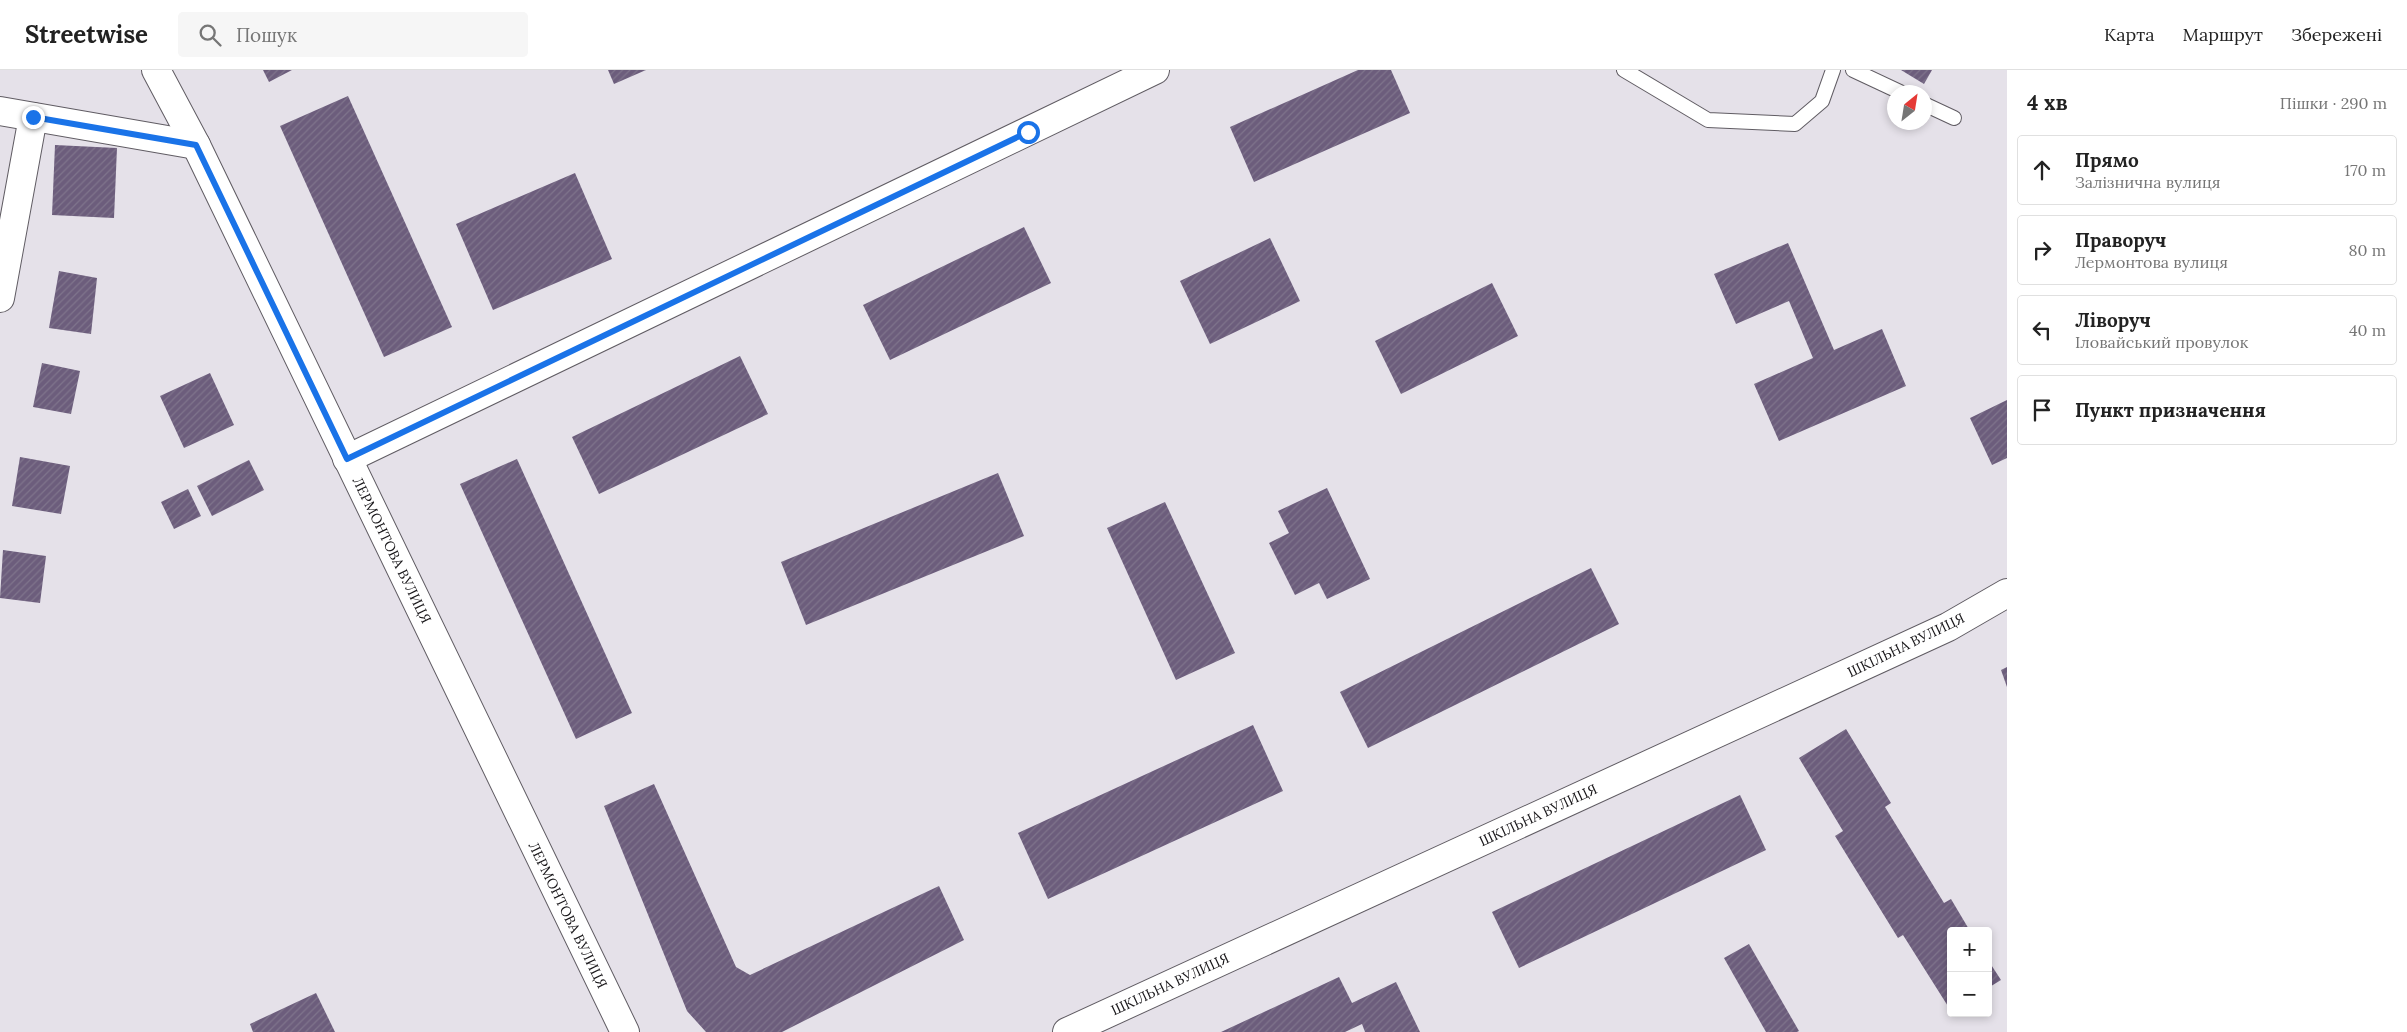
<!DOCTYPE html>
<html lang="uk">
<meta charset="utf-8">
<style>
:root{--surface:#fff;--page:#f6f6f6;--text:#222;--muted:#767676;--line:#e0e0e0}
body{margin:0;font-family:Lora,serif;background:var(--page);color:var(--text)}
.controls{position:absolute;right:15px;bottom:15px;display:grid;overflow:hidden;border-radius:5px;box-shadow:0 2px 8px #0003}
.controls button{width:45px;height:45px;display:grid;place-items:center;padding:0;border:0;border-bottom:1px solid var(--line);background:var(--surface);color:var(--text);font:25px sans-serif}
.compass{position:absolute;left:1887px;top:15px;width:45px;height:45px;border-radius:50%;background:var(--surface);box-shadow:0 2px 8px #0003;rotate:30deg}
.stop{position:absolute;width:15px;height:15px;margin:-11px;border:4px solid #1a73e8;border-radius:50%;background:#fff}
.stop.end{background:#1a73e8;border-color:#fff;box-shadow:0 1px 5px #0008}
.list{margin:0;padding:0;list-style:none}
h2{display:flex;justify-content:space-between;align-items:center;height:65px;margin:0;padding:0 20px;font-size:21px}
h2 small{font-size:16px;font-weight:400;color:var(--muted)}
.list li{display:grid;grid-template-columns:32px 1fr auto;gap:15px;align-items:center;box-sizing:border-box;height:70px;margin:0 10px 10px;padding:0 10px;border:1px solid var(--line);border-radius:5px}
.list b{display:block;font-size:19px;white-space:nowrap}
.list p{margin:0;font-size:16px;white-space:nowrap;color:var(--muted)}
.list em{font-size:16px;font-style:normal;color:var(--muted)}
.icon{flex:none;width:28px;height:28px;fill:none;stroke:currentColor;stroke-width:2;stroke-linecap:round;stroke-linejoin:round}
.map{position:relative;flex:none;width:2007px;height:962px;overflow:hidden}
header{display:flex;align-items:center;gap:30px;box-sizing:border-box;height:70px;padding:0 25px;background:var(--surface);border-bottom:1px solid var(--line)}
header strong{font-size:24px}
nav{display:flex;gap:28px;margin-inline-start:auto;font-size:18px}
.search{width:350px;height:45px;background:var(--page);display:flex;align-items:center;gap:12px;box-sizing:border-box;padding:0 18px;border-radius:5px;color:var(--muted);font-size:19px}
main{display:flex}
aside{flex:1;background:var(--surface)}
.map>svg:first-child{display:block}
.building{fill:url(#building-hatch)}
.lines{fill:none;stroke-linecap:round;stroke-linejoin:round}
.service-casing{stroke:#605c63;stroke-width:16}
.minor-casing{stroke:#605c63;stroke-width:30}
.service{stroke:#fff;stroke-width:14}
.minor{stroke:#fff;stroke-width:28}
.route{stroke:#1a73e8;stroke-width:6}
.labels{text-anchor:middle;stroke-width:4;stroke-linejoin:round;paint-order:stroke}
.street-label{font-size:14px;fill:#171518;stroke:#fff}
</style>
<header>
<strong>Streetwise</strong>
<div class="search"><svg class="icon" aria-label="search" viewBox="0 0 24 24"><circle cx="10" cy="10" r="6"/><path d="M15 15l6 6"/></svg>Пошук</div>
<nav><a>Карта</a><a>Маршрут</a><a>Збережені</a></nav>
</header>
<main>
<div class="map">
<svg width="2007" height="962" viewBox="0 0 2007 962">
<defs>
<pattern id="building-hatch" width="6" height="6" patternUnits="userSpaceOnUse" patternTransform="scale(1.25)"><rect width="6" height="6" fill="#6c5d7c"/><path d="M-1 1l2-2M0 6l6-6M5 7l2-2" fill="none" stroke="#7f748c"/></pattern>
</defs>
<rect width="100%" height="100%" fill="#e5e1e9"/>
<g class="building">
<path d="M263,0H292L269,12Z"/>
<path d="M608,0H646L614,14Z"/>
<path d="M1358,0H1391L1410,43L1254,112L1230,57Z"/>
<path d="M1901,0H1932L1924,14Z"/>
<path d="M348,26L452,257L384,287L280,56Z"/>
<path d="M55,75L117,78L114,148L52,145Z"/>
<path d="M575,103L612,189L493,240L456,154Z"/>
<path d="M1024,157L1051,213L890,290L863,235Z"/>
<path d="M1270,168L1300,231L1210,274L1180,211Z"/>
<path d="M1788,173L1834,280L1882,259L1906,316L1779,371L1754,314L1813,288L1789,231L1736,254L1714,204Z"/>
<path d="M59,201L97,208L91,264L49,258Z"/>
<path d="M1492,213L1518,266L1401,324L1375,271Z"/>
<path d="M740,286L768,344L599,424L572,367Z"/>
<path d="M42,293L80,301L71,344L33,337Z"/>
<path d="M210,303L234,355L184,378L160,326Z"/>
<path d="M2007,330V388L1992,395L1970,348Z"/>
<path d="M20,387L70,396L61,444L12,436Z"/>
<path d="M517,389L632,643L576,669L460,414Z"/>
<path d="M249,390L264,420L212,446L197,416Z"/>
<path d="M998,403L1024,466L806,555L781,492Z"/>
<path d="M1327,418L1370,509L1327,529L1319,513L1295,525L1269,473L1289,463L1278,441Z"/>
<path d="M188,419L201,446L174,459L161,432Z"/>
<path d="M1165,432L1235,583L1176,610L1107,458Z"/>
<path d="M3,480L46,486L40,533L0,528Z"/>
<path d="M1591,498L1619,554L1368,678L1340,622Z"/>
<path d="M2007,597V617L2001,600Z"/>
<path d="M1253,655L1283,721L1048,829L1018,763Z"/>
<path d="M1846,659L1891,733L1885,737L1944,833L1951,829L1970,861H1951V941L1903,865L1898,868L1835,766L1843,761L1799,688Z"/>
<path d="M654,714L736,897L750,905L939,816L964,870L782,962H706L687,941L604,736Z"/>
<path d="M1740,725L1766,780L1519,898L1492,842Z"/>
<path d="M1749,874L1799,961L1797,962H1766L1724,888Z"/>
<path d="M1988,890L2001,910L1988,918Z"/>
<path d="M1339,907L1352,933L1396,912L1420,962H1365L1362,954L1345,962H1221Z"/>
<path d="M316,923L335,962H253L250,954Z"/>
</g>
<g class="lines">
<g class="service-casing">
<g id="service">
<path d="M1624,0L1708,50L1795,54L1822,31L1833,0"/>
<path d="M1853,0L1900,22"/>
<path d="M1924,34L1954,48"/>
</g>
</g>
<g class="minor-casing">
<g id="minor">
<path d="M156,0L196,75L625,962"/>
<path d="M0,41L196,75"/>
<path d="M0,228L33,47"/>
<path d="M347,389L1155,0"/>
<path d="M1067,962L1948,557L2007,523"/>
</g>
</g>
<use href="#service" class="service"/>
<use href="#minor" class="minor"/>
</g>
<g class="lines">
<path class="route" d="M33,47L196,75L347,389L1028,62"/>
</g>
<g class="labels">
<g class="street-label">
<text transform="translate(392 480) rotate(64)" y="5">ЛЕРМОНТОВА ВУЛИЦЯ</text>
<text transform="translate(1906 575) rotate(-26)" y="5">ШКІЛЬНА ВУЛИЦЯ</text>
<text transform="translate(1538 745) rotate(-25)" y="5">ШКІЛЬНА ВУЛИЦЯ</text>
<text transform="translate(568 845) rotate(64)" y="5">ЛЕРМОНТОВА ВУЛИЦЯ</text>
<text transform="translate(1170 914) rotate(-25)" y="5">ШКІЛЬНА ВУЛИЦЯ</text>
</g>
</g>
</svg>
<div class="controls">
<button>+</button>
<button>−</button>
</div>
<svg class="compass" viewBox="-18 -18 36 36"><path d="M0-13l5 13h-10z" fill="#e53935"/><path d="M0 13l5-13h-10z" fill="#767676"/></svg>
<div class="stop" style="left:1028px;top:62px"></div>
<div class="stop end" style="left:33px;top:47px"></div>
</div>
<aside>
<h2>4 хв<small>Пішки · 290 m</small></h2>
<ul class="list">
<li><svg class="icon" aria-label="ahead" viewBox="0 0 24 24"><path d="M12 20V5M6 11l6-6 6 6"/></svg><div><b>Прямо</b><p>Залізнична вулиця</p></div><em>170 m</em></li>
<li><svg class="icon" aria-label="right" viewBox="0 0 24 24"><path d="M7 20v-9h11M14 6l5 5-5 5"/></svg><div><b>Праворуч</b><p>Лермонтова вулиця</p></div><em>80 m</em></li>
<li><svg class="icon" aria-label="left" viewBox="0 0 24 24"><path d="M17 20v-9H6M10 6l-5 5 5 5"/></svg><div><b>Ліворуч</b><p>Іловайський провулок</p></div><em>40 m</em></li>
<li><svg class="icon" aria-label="arrive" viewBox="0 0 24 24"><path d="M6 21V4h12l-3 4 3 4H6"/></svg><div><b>Пункт призначення</b></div></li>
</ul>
</aside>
</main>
